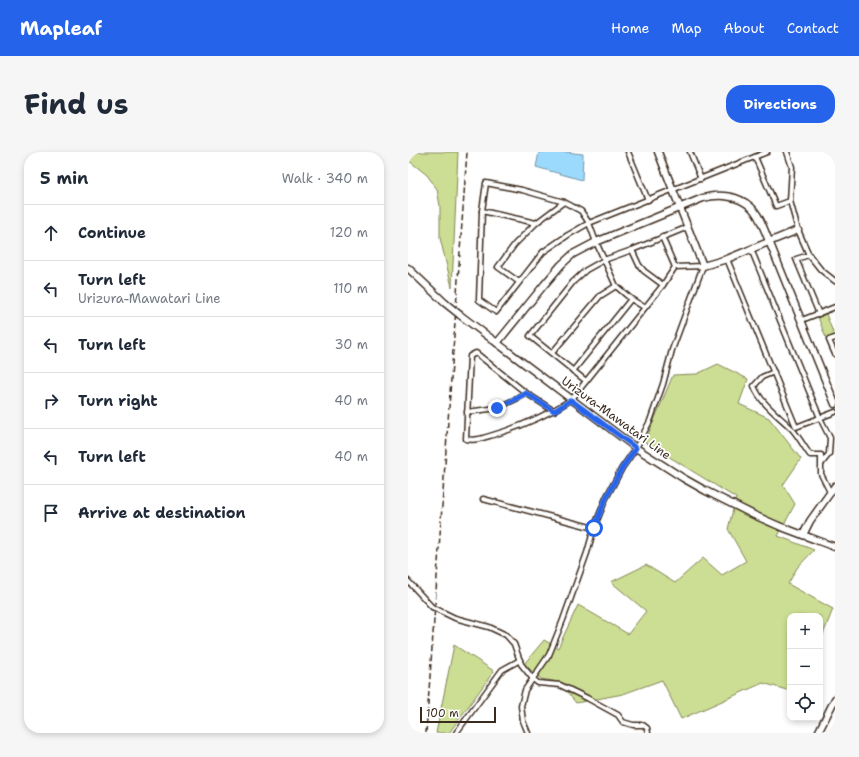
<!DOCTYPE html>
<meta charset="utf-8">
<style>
:root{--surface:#fff;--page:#f6f6f7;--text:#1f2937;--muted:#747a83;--line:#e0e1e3;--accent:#2563eb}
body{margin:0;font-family:"Shantell Sans",sans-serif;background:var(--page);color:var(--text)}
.controls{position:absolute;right:12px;bottom:12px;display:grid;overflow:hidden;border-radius:8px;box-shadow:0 2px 6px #0003}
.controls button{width:36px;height:36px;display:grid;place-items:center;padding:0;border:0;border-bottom:1px solid var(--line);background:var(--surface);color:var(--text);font:20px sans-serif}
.scale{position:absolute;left:12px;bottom:10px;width:76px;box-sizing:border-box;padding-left:4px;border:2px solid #3b2a1e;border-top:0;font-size:11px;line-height:14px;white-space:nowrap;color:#3b2a1e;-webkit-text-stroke:3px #fff;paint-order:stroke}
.stop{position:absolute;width:12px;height:12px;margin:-9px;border:3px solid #2563eb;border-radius:50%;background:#fff}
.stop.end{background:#2563eb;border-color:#fff;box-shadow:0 1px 4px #0008}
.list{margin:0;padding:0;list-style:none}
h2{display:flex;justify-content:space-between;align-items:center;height:52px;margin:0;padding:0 16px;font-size:17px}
h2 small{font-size:13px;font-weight:400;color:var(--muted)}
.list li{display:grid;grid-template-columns:26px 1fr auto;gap:12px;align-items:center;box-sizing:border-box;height:56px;padding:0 16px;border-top:1px solid var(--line)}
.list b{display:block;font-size:15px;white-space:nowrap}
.list p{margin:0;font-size:13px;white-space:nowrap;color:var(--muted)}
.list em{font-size:13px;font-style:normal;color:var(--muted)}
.icon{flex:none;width:22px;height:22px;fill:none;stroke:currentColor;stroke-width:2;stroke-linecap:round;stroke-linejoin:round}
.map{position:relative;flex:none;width:427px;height:581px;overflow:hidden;border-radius:16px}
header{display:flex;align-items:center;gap:24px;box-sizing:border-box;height:56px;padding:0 20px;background:var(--accent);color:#fff}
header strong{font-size:19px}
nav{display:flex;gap:22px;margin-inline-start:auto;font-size:14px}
.intro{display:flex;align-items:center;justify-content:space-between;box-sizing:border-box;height:96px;padding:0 24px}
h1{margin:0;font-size:28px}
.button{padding:10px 18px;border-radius:16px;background:var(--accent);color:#fff;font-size:14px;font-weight:700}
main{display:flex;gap:24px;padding:0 24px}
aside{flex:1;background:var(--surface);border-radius:16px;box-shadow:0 2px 6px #0003}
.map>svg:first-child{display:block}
.green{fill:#ccde93;stroke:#848458}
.water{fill:#9cdafd;stroke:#7594a4}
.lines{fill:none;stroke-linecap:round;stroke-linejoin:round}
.street-casing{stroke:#3b2a1e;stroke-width:7}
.secondary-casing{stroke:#3b2a1e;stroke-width:9}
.primary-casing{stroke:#3b2a1e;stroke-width:9}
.street{stroke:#fff;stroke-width:4}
.secondary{stroke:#fff;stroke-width:6}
.primary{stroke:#fff;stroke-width:6}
.rail{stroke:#3b2a1e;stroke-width:1.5;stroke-dasharray:6 3;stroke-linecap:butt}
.primary-bridge-casing{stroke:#3b2a1e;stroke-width:9;stroke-linecap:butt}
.primary-bridge{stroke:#fff;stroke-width:6}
.route{stroke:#2563eb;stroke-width:5}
.labels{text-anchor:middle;stroke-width:3.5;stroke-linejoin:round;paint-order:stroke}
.street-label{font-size:12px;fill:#3b2a1e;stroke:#fff}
</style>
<header>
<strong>Mapleaf</strong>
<nav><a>Home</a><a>Map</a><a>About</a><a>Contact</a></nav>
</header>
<div class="intro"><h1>Find us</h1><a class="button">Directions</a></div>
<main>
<aside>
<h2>5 min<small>Walk · 340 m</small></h2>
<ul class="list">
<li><svg class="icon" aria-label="ahead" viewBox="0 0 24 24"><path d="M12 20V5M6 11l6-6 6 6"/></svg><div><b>Continue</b></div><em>120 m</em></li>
<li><svg class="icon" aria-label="left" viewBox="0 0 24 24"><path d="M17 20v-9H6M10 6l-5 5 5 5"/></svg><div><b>Turn left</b><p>Urizura-Mawatari Line</p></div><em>110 m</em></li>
<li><svg class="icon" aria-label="left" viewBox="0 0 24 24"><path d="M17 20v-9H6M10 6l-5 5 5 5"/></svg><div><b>Turn left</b></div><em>30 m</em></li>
<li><svg class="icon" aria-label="right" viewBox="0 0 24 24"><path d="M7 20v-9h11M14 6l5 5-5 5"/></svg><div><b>Turn right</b></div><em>40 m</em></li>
<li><svg class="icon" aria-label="left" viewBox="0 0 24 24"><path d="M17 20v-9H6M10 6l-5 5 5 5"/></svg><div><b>Turn left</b></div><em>40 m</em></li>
<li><svg class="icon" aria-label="arrive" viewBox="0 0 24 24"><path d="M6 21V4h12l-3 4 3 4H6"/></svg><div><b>Arrive at destination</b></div></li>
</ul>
</aside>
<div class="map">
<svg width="427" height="581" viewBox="0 0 427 581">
<rect width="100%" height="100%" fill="#fff"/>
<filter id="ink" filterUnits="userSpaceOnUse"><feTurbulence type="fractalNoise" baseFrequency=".025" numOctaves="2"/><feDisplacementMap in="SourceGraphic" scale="8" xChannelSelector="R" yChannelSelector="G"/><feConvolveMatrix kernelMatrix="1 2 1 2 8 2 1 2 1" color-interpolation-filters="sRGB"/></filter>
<g filter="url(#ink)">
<g class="green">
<path d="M0,0H50L44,135L32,86V54L29,37L19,23L0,8Z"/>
<path d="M418,162L426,183L418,186L410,165Z"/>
<path d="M310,212L340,227L331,252L361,266L393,307L375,333L387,352L370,384L406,398L389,416L380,432L425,457L412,490V464H382V539L355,531L273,567L254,528L215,542L168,551L151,530L133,527L116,512L136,488L150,496L170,453L220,482L238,459L203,430L238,413L267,431L295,406L314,423L338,409L320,377L328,346L237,290L265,223L289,222Z"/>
<path d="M46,493L86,519L41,581H28Z"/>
</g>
<path class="water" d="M131,0H158L175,2L174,28L128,15Z"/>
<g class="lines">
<g class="street-casing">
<g id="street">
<path d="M220,0L240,48"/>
<path d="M282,0L293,27"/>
<path d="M379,0L384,15L382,49L390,78L401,103L413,118L427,129"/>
<path d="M347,5L368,54L382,49"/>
<path d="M74,59L128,71"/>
<path d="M254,85L267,115"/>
<path d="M343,97L412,266L422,286L421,302L414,311"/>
<path d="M224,98L231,113L236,119L255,133"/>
<path d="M401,103L388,107L411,162"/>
<path d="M319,107L388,275L427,260"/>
<path d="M111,130L90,115L107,92L128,71L156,50"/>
<path d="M236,155L223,147L208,134L188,90L181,71L173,59L156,50L114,38L78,31L74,59L71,148L88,160L135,100L160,83L181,71L359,0"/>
<path d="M394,168L427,155"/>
<path d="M427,186L421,188L427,202"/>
<path d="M144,201L192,144L208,134"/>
<path d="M165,219L223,147"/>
<path d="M366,220L354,225L346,234C353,252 371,264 384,277C391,285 396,295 402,303H413V322L422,340"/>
<path d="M178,229L122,184L165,130L178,118L196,108L224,98L280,75"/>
<path d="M59,260L89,256L112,245L118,241"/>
<path d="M75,347L186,376"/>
<path d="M0,429L24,455L47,466L81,475L98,483L106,492L113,512L125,527L130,531L152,533L179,546L210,563L215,570L225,573H235L239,576L240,581"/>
<path d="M48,581L94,518L112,508"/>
<path d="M120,581L115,569L113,554L117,538L141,503L155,468L179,401L186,376L198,346L214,316L228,296L242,269L255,232L264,198L295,114L267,115L255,133L163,248C139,263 112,275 85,283C75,286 68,289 58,287L62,204L68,201L118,241L146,259"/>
</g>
</g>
<g class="secondary-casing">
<g id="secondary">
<path d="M250,0L295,114L319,107L390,78"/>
<path d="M89,191L136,133L153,113L165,102L188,90L295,46C311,42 330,43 343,55C352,63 356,78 361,89L427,252"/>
<path d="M395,383L402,369L427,334"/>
<path d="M410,581L427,547"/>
</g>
</g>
<g class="primary-casing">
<g id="primary">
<path d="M0,116L37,151"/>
<path d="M52,163L228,296L275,326L298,339L346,363L371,374L427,395"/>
</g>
</g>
<use href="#street" class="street"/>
<use href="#secondary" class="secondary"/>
<use href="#primary" class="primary"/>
<path class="rail" d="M18,581L59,0"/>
<g class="primary-bridge-casing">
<path id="primary-bridge" d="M37,151L52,163"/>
</g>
<use href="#primary-bridge" class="primary-bridge"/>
</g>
</g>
<g class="lines" filter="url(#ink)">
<path class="route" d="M89,256L112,245L118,241L146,259L163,248L228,296L214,316L198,346L186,376"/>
</g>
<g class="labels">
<g class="street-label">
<text transform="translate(208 266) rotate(36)" y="4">Urizura-Mawatari Line</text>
</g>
</g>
</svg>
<div class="controls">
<button>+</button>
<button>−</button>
<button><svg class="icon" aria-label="locate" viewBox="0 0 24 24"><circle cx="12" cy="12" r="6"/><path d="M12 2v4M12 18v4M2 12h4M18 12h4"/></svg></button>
</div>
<div class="scale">100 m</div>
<div class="stop" style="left:186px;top:376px"></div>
<div class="stop end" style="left:89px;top:256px"></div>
</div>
</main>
